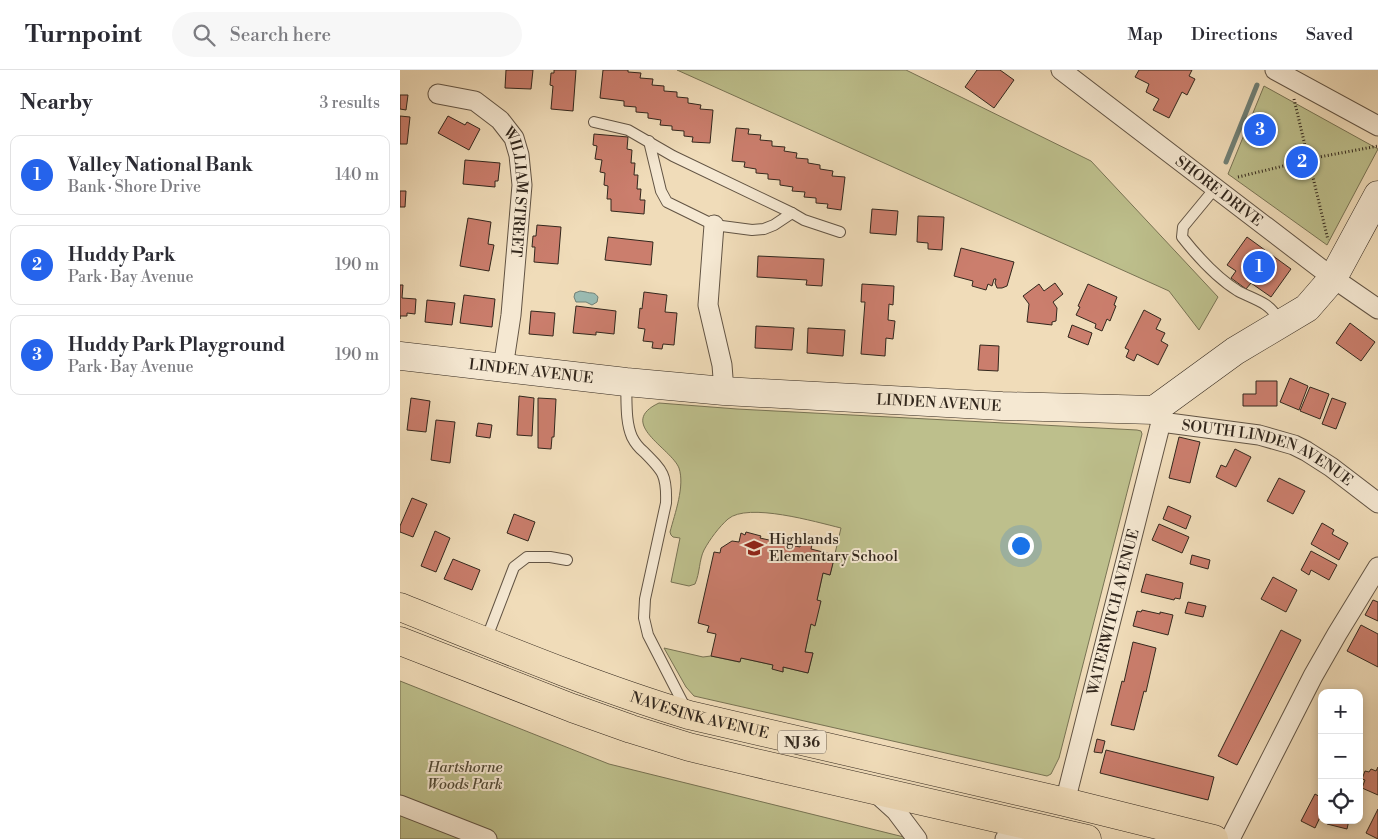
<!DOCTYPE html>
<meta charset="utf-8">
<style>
:root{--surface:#fff;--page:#f7f7f7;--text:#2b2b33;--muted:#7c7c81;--line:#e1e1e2;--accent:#2563eb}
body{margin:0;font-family:"Libre Bodoni",serif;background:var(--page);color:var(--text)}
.controls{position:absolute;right:15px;bottom:15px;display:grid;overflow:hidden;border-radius:10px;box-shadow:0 2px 8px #0003}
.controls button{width:45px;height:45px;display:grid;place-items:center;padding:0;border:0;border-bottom:1px solid var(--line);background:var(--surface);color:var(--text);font:25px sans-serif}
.you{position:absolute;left:620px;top:475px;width:18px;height:18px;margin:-12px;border:4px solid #fff;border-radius:50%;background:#1a73e8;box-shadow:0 0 0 8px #1a73e833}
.badge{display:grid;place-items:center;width:32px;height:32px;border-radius:50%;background:var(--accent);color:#fff;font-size:16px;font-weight:700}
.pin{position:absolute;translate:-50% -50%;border:2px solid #fff;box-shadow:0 1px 5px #0006}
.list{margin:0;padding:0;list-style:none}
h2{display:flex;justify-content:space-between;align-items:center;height:65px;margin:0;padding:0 20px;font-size:21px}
h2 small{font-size:16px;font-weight:400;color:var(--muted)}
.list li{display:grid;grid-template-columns:32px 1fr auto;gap:15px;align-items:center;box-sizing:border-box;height:80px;margin:0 10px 10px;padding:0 10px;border:1px solid var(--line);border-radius:10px}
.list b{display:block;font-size:19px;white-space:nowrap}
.list p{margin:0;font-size:16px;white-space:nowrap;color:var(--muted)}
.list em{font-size:16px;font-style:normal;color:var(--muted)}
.icon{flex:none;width:28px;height:28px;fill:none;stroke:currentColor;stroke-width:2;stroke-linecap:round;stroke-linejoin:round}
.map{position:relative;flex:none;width:978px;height:769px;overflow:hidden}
header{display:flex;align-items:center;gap:30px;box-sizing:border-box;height:70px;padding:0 25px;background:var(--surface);border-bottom:1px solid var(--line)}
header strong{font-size:24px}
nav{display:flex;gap:28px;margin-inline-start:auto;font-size:18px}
.search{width:350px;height:45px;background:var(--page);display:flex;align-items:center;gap:12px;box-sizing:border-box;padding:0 18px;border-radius:28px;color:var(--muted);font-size:19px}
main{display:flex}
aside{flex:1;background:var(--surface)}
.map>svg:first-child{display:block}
.green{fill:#bdbf8c;stroke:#787354}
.water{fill:#9abbb2;stroke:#708076}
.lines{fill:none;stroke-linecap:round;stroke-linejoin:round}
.stream{stroke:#708076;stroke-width:5}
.building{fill:#cb7e6d;stroke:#32271d}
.lane-casing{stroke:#625444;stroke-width:12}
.street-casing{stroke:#625444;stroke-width:21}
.secondary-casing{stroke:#32271d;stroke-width:29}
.highway-casing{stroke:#32271d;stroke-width:29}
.path{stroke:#32271d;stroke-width:3;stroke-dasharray:1 2.5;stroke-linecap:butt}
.lane{stroke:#f5e8d2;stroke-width:10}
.street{stroke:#f5e8d2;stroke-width:19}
.secondary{stroke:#f5e8d2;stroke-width:28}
.highway{stroke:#f0dcb9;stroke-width:28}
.labels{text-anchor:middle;stroke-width:4;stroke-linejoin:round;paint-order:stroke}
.shield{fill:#f5e8d2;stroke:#6c6153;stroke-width:1}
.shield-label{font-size:14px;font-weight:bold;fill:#32271d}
.street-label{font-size:15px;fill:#32271d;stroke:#f5e8d2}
.poi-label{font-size:15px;fill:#32271d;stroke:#f5e8d2;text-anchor:start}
.park-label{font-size:15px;font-style:italic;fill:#554d39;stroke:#f5e8d2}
</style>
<header>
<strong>Turnpoint</strong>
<div class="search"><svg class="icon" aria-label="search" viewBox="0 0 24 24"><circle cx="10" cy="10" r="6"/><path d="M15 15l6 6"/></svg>Search here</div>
<nav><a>Map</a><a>Directions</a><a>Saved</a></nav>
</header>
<main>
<aside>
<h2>Nearby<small>3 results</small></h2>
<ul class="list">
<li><span class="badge">1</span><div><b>Valley National Bank</b><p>Bank · Shore Drive</p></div><em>140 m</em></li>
<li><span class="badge">2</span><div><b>Huddy Park</b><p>Park · Bay Avenue</p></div><em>190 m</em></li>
<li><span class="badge">3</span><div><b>Huddy Park Playground</b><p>Park · Bay Avenue</p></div><em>190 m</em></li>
</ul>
</aside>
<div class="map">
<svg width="978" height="769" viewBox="0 0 978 769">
<rect width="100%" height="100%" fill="#f0dcb9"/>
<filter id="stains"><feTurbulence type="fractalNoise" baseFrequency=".004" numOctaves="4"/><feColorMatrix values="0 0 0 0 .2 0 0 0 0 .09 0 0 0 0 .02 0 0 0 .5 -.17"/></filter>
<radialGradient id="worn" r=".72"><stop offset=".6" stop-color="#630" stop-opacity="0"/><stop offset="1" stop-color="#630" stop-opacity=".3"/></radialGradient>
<g class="green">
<path d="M277,0H506L691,91L818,227L799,260L769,221Z"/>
<path d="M864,16L978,79L927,175L828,104Z"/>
<path d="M259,333L337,339L737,360L741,361L742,364L659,688L651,704L647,706L294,626L286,617L264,578L303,587L311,586L339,592L341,588L373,595L383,602V597L408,603L413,583L405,582L411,554L415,555L417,530L423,503L430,505L441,458C416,452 348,432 328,449C319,457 310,469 304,480C299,490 300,503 295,514L289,516L271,512L280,468L273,467L271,465L270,462C275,443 285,416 279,398C271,378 216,353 259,333Z"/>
<path d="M0,611L209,694L512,769H0Z"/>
</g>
<path class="water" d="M180,221C182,221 184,222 186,222C191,224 194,221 198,227L197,232L192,235L186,232H176L174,227L175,223Z"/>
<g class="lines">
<path class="stream" d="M826,92L857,15"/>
</g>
<g class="building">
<path d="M106,0H133L131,19L105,18Z"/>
<path d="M154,0H176L173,41L151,39L153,16L150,15L151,3H154Z"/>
<path d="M203,0H228V2L241,3L240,8L253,9L252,15L264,16V21L277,22V27L288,28V33L301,35L300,39L313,40L310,73L292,72L293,67L284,66V61L272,60V56L260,55L261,50L248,48V43L236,42V37L224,36V31L200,28Z"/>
<path d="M577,0H600L614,10L594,38L565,17Z"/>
<path d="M739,0H792L789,6L795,9L787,25L782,22L769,48L753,40L759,29L746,22L749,14L735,7Z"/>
<path d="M0,25H8L6,40L0,39Z"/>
<path d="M0,46L10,47L7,74H0Z"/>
<path d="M48,46L65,55L67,52L80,59L69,80L38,63Z"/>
<path d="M336,58L349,59L348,64L361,65L360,70L372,71V76L385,77L384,81L397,83L396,88L408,89V93L420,95V99L433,101L432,106L445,107L441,140L427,138L428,134L416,133V128L404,127L405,122L392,121L393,117L380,115V110L368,109V104L356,103V99L344,97L345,92L332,91Z"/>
<path d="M194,64L228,67L227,79L232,80L231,93H235L234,105H238L237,119H241L240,130H245L244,144L211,141V129H207L208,116L204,115L205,103L200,102L202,90L195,89L197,76L193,75Z"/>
<circle cx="909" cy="90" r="6"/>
<path d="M65,90L100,93L98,111H95V117L63,114Z"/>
<path d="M0,121H6L5,137H0Z"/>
<path d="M472,139L498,141L496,165L470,163Z"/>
<path d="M518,146L544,147L542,180L528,179V173L517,172Z"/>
<path d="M68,148L91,152L88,174L94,175L89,201L60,196Z"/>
<path d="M137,155L161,157L158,194L134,192L135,177H132L133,166H136Z"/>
<path d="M208,167L253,172L251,195L205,190Z"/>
<path d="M847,167L891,199L871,227L851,213L846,219L831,208L836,201L827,195Z"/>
<path d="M561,178L614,192L607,216L602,218H597L595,213L596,209H594L592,216L588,214L586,220L572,216L573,211L554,206Z"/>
<path d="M358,186L424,189L422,216L406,215L407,210L357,207Z"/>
<path d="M655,213L663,224L653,232L657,238L656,251L652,252V255L627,252L629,234L623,226L639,214L644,221Z"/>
<path d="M462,214L494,216L493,235L489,234L488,250L495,251L493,269L486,268L485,286L461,284L465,232H461Z"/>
<path d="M688,214L717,227L714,235L716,236L710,251L707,249L702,261L695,258L696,254L676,245L680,237L678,236Z"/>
<path d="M0,215H3L2,228L16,229L15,244L7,243V246H0V249Z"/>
<path d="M244,222L267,225L265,242L277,243L274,275L263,274L262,279L252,278L253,272L243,271L245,259L238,258L240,238L242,239Z"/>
<path d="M64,225L95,229L92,257L60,253Z"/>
<path d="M27,230L55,233L52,255L25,252Z"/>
<path d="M176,236L216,241L214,264L196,262V265L173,263Z"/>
<path d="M744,240L761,249L756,259L765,263L761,271L768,275L758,295L737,284L734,291L726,287L729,280L725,278Z"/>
<path d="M131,241L155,243L153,266L129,264Z"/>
<path d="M950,253L975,272L961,291L936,273Z"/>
<path d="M672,255L692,263L688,275L668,267Z"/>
<path d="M356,256L394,258L392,280L355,278Z"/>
<path d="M408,258L445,260L443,286L407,283Z"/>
<path d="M580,275L599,276L598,301L578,300Z"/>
<path d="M890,308L908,316L899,340L880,332Z"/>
<path d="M856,311H877V336H843V324H856Z"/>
<path d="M910,317L929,324L920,349L900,341Z"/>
<path d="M119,326L134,328L132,366L117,365Z"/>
<path d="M11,328L30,331L26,362L7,360Z"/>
<path d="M138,328L156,329L154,367H152L151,379L138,378Z"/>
<path d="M932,328L946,333L936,359L922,354Z"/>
<path d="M36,350L55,352L50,393L31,390Z"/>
<path d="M78,353L92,355L90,368L76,366Z"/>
<path d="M779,367L800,372L790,413L769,408Z"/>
<path d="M835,379L851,387L836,417L816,407L821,395L826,397Z"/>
<path d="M879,408L905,421L893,444L867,431Z"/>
<path d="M12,428L27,434L13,467L0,462V456Z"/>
<path d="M768,436L791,446L786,459L763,449Z"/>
<path d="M114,444L135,452L128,471L107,463Z"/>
<path d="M922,453L934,460L932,464L948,473L939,490L911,474Z"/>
<path d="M759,454L789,467L782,483L752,470Z"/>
<path d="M35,461L50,468L36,502L21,496Z"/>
<path d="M346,462L361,466L360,468L400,477L401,472L412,475L411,479L435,485L430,505L423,503L417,530L421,531L415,556L411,554L405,582L413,583L408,603L383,597V602L372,599L373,595L341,588L340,592L311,586L316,564L307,562L309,556L298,553L314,482L320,483L321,478L332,471L339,472L341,463L345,465Z"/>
<path d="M911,481L937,495L929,510L911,500L909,505L901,500Z"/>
<path d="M792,485L810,490L808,499L790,494Z"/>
<path d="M53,489L80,500L72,520L44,509Z"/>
<path d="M746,504L783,513L780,529L775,528L774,530L741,522Z"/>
<path d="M873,507L897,520L886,542L861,529Z"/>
<path d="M973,530L978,532V551L965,545Z"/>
<path d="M788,532L806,536L803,547L785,543Z"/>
<path d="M742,540L760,544V542L773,545L768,565L733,556L737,541L741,542Z"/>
<path d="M961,555L978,564V597L947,581Z"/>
<path d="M881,560L901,570L837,695L818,686Z"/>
<path d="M733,572L756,578L746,622L744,621L734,660L711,655L722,611L724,612Z"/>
<path d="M697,669L705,671L702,683L694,682Z"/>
<path d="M706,680L814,707L808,730L700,703Z"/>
<path d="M978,697V725L962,718L965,710L962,709L965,701L969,702L971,699L976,701Z"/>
<path d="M915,724L922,728V743L915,758L901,751Z"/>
<path d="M978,739V769L966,763Z"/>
<path d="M928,750H949L947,759L927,754Z"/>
</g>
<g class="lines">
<g class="lane-casing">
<g id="lane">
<path d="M194,52L228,60L273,86L392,143L404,150L440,162"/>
<path d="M249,71L261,121L267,132L314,155L352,160L364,159L374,155L392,143"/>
<path d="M816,117L783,157L782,167C797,186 817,208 838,221C847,226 857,229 866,235C872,239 877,246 881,252"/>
<path d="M226,313C227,330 225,351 232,367C235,373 239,378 244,382C263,401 267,405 266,433L245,529L244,548L248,565L286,639"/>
<path d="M86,570L114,497L127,487H150L167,490"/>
</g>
</g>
<g class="street-casing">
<g id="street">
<path id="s1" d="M661,0L933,208L978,239"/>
<path d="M875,0L978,56"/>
<path id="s2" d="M38,24L75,31L100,50L114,68L119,85L122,115L111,245L103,298"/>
<path d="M314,155L308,235L322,295L324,321"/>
<path id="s3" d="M755,342L761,352L859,365L894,375L906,381L931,397L978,433"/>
<path d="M475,722L496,741L517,769"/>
<path id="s4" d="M665,732L761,352"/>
<path d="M0,735L87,769"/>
<path d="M605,769L641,763"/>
<path d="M830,769L913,606L937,564L978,497"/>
</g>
</g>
<g class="secondary-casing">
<g id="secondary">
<path id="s5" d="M0,286L226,312L324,321L602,336L754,340L835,281L907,238L933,208L978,125"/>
</g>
</g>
<g class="highway-casing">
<g id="highway">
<path id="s6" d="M0,537C95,575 190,615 289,645L665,732L814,769"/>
<path d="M0,571L172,638L231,659L289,677L352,692L687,769"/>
</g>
</g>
<g class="path">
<path d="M894,29L907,84"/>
<path d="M914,88L978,76"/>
<path d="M910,95L928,170"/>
<path d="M838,107L904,91"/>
</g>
<use href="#lane" class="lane"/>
<use href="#street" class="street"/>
<use href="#secondary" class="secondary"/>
<use href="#highway" class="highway"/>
</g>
<defs>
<g id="school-bare" transform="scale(1.5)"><path d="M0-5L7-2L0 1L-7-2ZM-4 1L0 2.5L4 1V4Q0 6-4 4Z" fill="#8f2418" stroke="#f5e8d2" stroke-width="2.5" paint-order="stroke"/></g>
</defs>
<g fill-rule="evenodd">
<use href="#school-bare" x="354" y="478"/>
</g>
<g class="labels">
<rect class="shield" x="378" y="660.5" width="48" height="23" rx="4"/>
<g class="shield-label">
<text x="402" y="677">NJ 36</text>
</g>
<g class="street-label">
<text dy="5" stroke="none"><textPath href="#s1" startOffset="199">SHORE DRIVE</textPath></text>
<text dy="5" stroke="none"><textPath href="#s2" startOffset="146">WILLIAM STREET</textPath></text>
<text dy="5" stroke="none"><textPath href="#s5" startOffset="132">LINDEN AVENUE</textPath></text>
<text dy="5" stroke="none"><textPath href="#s5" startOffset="541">LINDEN AVENUE</textPath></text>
<text dy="5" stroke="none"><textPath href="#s3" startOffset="124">SOUTH LINDEN AVENUE</textPath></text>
<text dy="5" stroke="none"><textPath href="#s4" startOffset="196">WATERWITCH AVENUE</textPath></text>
<text dy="5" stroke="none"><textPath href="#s6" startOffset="319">NAVESINK AVENUE</textPath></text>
</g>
<g class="poi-label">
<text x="369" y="474">Highlands<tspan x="369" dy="17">Elementary School</tspan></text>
</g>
<g class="park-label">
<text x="65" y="702">Hartshorne<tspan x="65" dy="17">Woods Park</tspan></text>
</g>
</g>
<rect width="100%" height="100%" filter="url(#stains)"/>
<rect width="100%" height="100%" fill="url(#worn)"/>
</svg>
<div class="controls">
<button>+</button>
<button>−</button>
<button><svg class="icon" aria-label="locate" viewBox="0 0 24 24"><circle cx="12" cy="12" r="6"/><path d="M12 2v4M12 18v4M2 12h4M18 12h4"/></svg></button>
</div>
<div class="you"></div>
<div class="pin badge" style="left:859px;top:197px">1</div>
<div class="pin badge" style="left:902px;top:92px">2</div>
<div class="pin badge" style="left:860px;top:60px">3</div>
</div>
</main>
